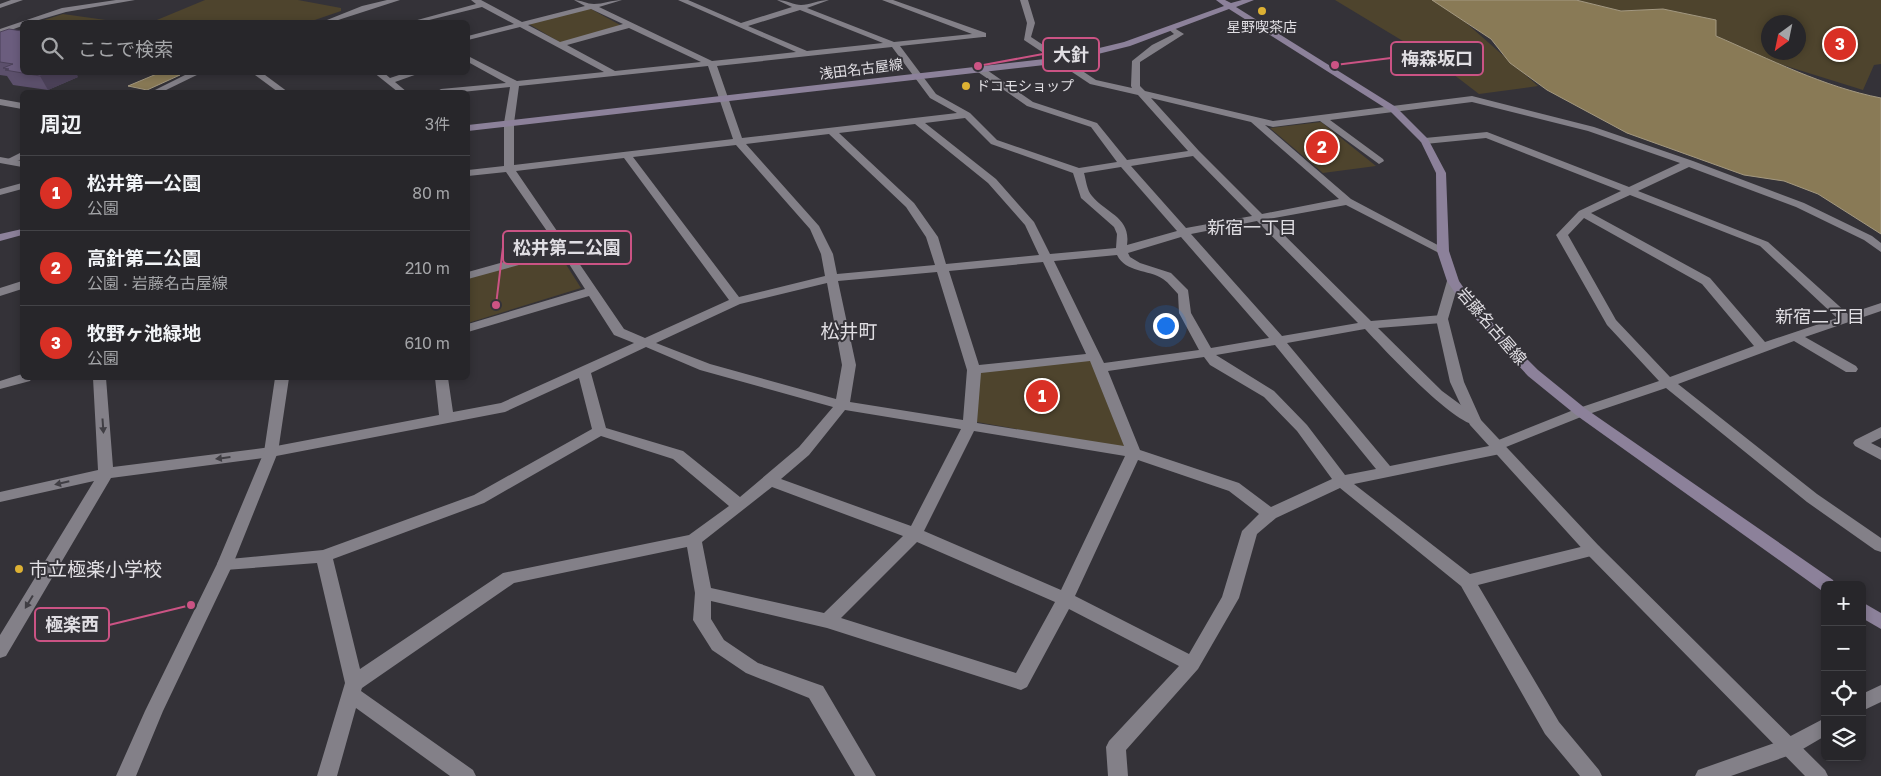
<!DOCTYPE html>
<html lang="ja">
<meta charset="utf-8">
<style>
:root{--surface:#27262a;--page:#333236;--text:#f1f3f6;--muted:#a4a5a8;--line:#434347;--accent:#d93025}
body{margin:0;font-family:"Golos Text","Noto Sans JP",sans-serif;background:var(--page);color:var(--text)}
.controls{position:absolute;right:15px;bottom:15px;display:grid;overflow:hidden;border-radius:8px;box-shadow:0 2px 8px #0003}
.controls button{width:45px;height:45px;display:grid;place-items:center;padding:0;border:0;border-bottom:1px solid var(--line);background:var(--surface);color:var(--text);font:25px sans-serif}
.compass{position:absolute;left:1761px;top:15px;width:45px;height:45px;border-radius:50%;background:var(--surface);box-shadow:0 2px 8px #0003;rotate:213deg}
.you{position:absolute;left:1165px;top:325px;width:18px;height:18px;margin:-12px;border:4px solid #fff;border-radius:50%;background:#1a73e8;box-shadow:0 0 0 8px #1a73e833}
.badge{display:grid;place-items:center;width:32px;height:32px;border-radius:50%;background:var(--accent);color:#fff;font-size:16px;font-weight:700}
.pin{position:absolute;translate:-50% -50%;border:2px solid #fff;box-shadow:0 1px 5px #0006}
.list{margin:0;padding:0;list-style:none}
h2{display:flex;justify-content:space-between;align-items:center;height:65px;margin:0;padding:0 20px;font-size:21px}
h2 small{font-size:16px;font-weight:400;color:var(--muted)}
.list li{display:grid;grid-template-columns:32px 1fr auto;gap:15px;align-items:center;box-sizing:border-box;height:75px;padding:0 20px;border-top:1px solid var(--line)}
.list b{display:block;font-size:19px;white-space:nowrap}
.list p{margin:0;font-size:16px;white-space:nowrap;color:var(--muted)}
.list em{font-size:16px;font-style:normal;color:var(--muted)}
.icon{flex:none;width:28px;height:28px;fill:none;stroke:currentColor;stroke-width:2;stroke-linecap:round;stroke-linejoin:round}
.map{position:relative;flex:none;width:1881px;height:776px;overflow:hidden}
.search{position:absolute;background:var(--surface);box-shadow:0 2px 8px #0003;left:20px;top:20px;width:450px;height:55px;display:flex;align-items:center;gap:12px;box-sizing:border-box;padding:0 18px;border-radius:8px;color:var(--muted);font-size:19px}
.panel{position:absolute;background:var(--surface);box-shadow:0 2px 8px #0003;left:20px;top:90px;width:450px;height:290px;border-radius:8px}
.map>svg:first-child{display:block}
.green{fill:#4e442d;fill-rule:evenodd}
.water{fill:#897a56;stroke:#a39880}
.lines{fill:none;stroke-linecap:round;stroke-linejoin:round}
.minor{fill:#838088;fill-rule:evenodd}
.tertiary{fill:#838088;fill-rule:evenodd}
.secondary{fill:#8c819a;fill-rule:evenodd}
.wall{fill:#5c506c}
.shaded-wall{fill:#4b4158}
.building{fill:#6b5d7e;stroke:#4b4158}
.oneway{fill:#403e44}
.poi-dot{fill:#ddb133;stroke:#343238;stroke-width:2}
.labels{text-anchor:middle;stroke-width:4;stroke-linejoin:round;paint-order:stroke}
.far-poi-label{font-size:14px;fill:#e0dee3;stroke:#343238}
.far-street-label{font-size:14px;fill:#e0dee3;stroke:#343238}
.street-label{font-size:16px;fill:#e0dee3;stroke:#343238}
.neighbourhood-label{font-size:18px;fill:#e0dee3;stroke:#343238}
.quarter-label{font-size:19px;fill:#e0dee3;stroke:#343238}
.near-poi-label{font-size:19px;fill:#e0dee3;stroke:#343238;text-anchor:start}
.leader{fill:none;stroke:#cb5384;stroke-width:2}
.callout-dot{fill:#cb5384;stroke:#343238;stroke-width:2}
.callout{fill:#343238;stroke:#cb5384;stroke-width:2}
.callout-label{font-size:18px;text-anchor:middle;font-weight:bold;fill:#e0dee3}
</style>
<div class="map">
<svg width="1881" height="776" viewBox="0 0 1881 776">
<rect width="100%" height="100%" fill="#343238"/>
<g class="green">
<path d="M205,0H298L341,8V11L309,22H152Z"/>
<path d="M1335,0H1440L1538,86L1479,94L1436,61Z"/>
<path d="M1576,0H1881V64L1874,65L1863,90L1776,63L1716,36V20L1663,9L1621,11ZM1768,22H1798V52H1768Z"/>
<path d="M589,8L622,26L561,43L529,24Z"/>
<path d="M63,14L120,22H38Z"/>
<path d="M1321,122L1376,166L1323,173L1270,128Z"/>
<path d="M553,255H560L581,288L468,323V278Z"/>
<path d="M1093,357L1128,449L977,422L979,369Z"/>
</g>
<g class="water">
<path d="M1432,0H1576L1621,11L1663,9L1716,20V36C1769,59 1824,87 1881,98V234L1818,194L1784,181L1744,175L1627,133L1547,90L1510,63L1491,39Z"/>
<path d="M159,73L180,75L147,90L128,86Z"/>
</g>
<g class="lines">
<g class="minor">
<path d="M11,0H23L0,8V4Z"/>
<path d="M116,0H135L66,12L32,22H22V26L0,34V29L62,8Z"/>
<path d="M387,0H400L332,22H322L362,6Z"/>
<path d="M471,0H481L522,22L585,6L574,0C581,0 587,4 594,4C603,4 612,0 622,0L599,7L712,61L796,52L678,0H688L741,23L792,7L777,0C786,0 794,5 801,5C809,5 819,0 829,0L807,8L894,42L972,34L882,0H893L986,33V37H983L900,46L936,94L970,113L997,140L1079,168L1117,162L1091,127L1027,106L978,72V68H984L1033,102L1097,123L1127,160L1188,151L1138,95L1090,84L1024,40L1027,23L1020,0H1028L1035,23L1031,37L1096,80L1132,88L1131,86L1132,61L1152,45L1174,34L1167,28L1171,26L1184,34L1140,62V86L1145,91L1273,121L1472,96L1594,127L1693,161L1804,203L1872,236L1881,243V252L1864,240L1796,207L1689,167L1638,191L1768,242L1848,314L1881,303V311L1805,337L1856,366L1858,369L1856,372H1846L1794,341L1678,384L1817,494L1881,538V552L1875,550L1807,502L1666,388L1586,415L1506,447L1505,453L1354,484L1470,574L1593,544L1599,546L1601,550L1599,554L1478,585L1559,722L1599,770L1602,776H1580L1545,734L1461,586L1340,488L1276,518L1257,534L1239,598L1198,669L1126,750L1128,776H1108L1106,747L1109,741L1179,666L1069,609L1027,687L1021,690L827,628L711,601V619L724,640L758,663L823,686L876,776H855L809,698L746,673L712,650L693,620L695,593L687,547L514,583L362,688L361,691L473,770L476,776H450L356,708L337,776H317L345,683L317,563L225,570L219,568L217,564L219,560L323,550L474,495L592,429L579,378L505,412L271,457L111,478L6,656L0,658V635L94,481L0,502V492L98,470L93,378H106L113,467L271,447L439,415L435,378H448L453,412L501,403L634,343L614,335L589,296L468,332V324L585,289L562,253L468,279V272L558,247L506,172L468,176V170L504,166V123L510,87L462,92H436L441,89L506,83L468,62V56L517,81L604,72L520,27L468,40V36L514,24L482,7L421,22H410L476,4ZM591,9L623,24L560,42L528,25ZM800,10L883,43L807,51L748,26ZM629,28L701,62L615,71L567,45ZM892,47L930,98L957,113L742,138L717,66ZM708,66L733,139L514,165V123L519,86ZM1151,98L1251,122L1339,199L1262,214L1199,151ZM1472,102L1588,131L1680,163L1629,187L1487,132L1425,138L1420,141L1425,144L1486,138L1621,191L1579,211L1556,235L1607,325L1659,381L1576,409L1491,443L1489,446L1390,466L1287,343L1365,329C1382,347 1459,431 1480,425L1482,422L1480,419L1442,391L1378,328L1442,323L1448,319L1442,315L1371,321L1268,219L1346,205L1439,253H1447L1449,251L1351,199L1265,125L1273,127L1320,121L1379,164L1384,161L1383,159L1330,120ZM965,118L991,144L1073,173L1081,198L1114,227L1117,234L1116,248L1050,254L1034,222L996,179L925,123ZM915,124L988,183L1025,225L1039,255L946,264L938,237L914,203L839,133ZM829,134L906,207L926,237L935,265L837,274L833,254L819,226L746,144ZM736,145L810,229L821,254L825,276L739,297L633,157ZM1193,156L1252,216L1186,228L1131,166ZM624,158L729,300L645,338L624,329L516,171ZM1121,167L1177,231L1127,245C1131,217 1107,214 1092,196C1087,191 1086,180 1084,173ZM1630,195L1760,246L1837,318L1765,342L1710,278L1591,213ZM1584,218L1702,284L1754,346L1670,377L1616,320L1568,235ZM1257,221L1358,323L1282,336L1191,234ZM1181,237L1269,338L1211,348L1191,313L1188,290L1171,273L1140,263L1130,257L1128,253ZM1117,255C1126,273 1148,269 1163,279C1169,283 1173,289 1178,294L1179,313L1199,350L1104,363L1054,261ZM1043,262L1086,354L979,365L949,271ZM937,272L967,370L963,420L850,402L856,365L838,281ZM827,283L842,365L836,399L710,364L656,343L740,304ZM1275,345L1376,469L1345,475L1307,425L1274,391L1216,355ZM646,347L700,370L833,407L799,447L740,497L683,451L606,428L591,373ZM1204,357L1210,365L1264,397L1297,431L1332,479L1271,507L1239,483L1140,450L1108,371ZM1090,361L1124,446L977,423L981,373ZM845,410L961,429L911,526L781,479L809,455ZM974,431L1125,456L1061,590L924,531ZM601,436L673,459L729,506L689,535L503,573L360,669L333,559L484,503ZM1138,460L1229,491L1259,514L1242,531L1222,597L1189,654L1075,596ZM772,487L903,536L824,613L711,588L702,542ZM917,542L1055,602L1016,673L841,618Z"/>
<path d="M191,72H203L162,92H151Z"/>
<path d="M251,72H261L288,92H278Z"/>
<path d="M373,72H383L390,78L408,72H423L395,82L407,92H398Z"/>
<path d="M0,99L22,103V109L0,105Z"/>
<path d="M22,152V159L9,164L4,161Z"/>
<path d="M22,183V189L0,195V189Z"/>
<path d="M22,281V289L0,296V288Z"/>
<path d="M22,374V378H32L30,381L0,389V381Z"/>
<path d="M1881,427V438L1871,443L1881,448V460L1855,446L1853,443L1855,440Z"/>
<path d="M1881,685V702L1862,711V694Z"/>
<path d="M1825,718V736L1796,753L1731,776H1695L1698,770L1783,740Z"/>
</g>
<g class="tertiary">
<path d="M0,157L22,161V167L0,163Z"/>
<path d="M1453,277L1459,281L1448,319L1464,382L1481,420L1599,546L1825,770L1828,776H1805L1587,554L1470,425L1450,382L1436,319L1447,281Z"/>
<path d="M275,378H289L278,452L233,564L163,711L136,776H116L145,711L217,564L264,452Z"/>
</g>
<g class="secondary">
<path d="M1216,0H1225L1231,3L1242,0H1254L1236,7L1396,107L1428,139L1446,173L1449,251L1459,281L1472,300L1506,338L1538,370L1586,409L1833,580L1835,585H1825V591L1821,590L1576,415L1528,376L1463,305L1447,281L1437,251L1436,173L1421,142L1390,111L1229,9L1130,46L1062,63L468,131V125L1062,57L1124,42L1224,6Z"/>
<path d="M22,229V235L0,241V234Z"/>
<path d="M1862,602L1881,613V629L1862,618Z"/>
</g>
</g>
<path class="wall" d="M0,32L78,77L48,90L13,85L7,76L0,75Z"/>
<path class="shaded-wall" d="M48,72H76L78,77L48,90L40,76Z"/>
<path class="building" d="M9,29L22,31V72H48L40,76L5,70L9,69L3,68L13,64L0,62V32Z"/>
<defs><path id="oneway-solid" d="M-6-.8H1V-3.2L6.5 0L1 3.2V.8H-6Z" transform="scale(1.25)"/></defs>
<g class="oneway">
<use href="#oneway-solid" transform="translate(103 426) rotate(86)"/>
<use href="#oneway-solid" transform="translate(223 458) rotate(173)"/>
<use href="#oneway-solid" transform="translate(62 483) rotate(167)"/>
<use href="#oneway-solid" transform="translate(29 602) rotate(121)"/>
</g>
<g class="poi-dot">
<circle cx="1262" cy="11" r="5"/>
<circle cx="966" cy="86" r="5"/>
<circle cx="19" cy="569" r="5"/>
</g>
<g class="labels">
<g class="far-poi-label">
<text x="1262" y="32">星野喫茶店</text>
<text x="976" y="91" text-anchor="start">ドコモショップ</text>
</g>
<g class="far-street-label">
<text transform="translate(861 69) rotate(-7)" y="5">浅田名古屋線</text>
</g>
<g class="street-label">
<text transform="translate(1492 326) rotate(49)" y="6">岩藤名古屋線</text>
</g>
<g class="neighbourhood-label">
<text x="1252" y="234">新宿一丁目</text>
<text x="1820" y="323">新宿二丁目</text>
</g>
<g class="quarter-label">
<text x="849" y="338">松井町</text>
</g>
<g class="near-poi-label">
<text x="29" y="576">市立極楽小学校</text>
</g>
</g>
<path class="leader" d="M978 66L1043 54M1335 65L1391 58M496 305L503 247M191 605L109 625"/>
<g class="callout-dot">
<circle cx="978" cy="66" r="5"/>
<circle cx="1335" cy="65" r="5"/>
<circle cx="496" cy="305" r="5"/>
<circle cx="191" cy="605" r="5"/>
</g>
<g class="callout">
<rect x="1043" y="38" width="56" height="33" rx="5"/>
<rect x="1391" y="42" width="92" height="33" rx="5"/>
<rect x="503" y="231" width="128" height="33" rx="5"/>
<rect x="35" y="608" width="74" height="33" rx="5"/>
</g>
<g class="callout-label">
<text x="1071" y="61">大針</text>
<text x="1437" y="65">梅森坂口</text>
<text x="567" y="254">松井第二公園</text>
<text x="72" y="631">極楽西</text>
</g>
</svg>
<div class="controls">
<button>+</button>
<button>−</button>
<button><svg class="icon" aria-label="locate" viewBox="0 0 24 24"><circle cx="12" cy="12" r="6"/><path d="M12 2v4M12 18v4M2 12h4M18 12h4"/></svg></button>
<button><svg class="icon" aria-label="layers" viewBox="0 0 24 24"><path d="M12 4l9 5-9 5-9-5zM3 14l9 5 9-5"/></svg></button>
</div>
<svg class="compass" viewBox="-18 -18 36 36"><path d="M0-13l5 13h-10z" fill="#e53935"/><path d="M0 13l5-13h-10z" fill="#a4a5a8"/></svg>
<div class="you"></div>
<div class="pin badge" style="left:1042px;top:396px">1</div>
<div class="pin badge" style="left:1322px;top:147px">2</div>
<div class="pin badge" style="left:1840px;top:44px">3</div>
<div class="search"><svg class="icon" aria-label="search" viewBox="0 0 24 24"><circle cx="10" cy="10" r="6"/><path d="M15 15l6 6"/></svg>ここで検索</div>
<section class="panel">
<h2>周辺<small>3件</small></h2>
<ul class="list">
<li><span class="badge">1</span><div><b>松井第一公園</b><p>公園</p></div><em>80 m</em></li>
<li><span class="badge">2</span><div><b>高針第二公園</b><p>公園 · 岩藤名古屋線</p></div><em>210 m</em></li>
<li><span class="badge">3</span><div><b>牧野ヶ池緑地</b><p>公園</p></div><em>610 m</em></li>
</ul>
</section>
</div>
